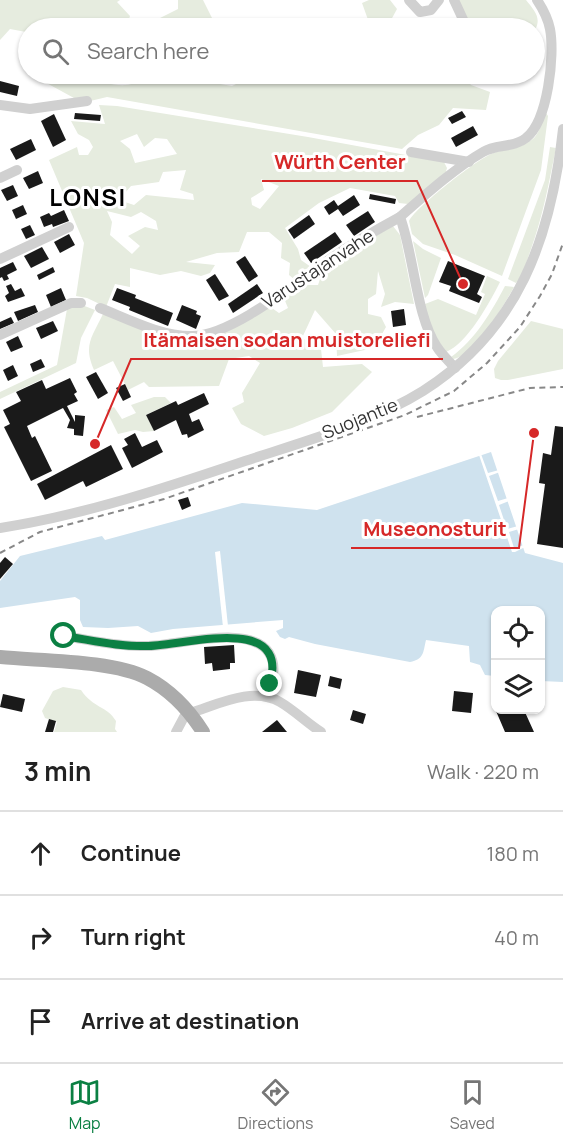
<!DOCTYPE html>
<meta charset="utf-8">
<style>
:root{--surface:#fff;--page:#f2f2f2;--text:#222;--muted:#767676;--line:#e0e0e0;--accent:#0b8043}
body{margin:0;font-family:Manrope,sans-serif;background:var(--page);color:var(--text)}
.controls{position:absolute;right:18px;bottom:18px;display:grid;overflow:hidden;border-radius:12px;box-shadow:0 2px 4px #0004}
.controls button{width:54px;height:54px;display:grid;place-items:center;padding:0;border:0;border-bottom:2px solid var(--line);background:var(--surface);color:var(--text);font:30px sans-serif}
.stop{position:absolute;width:18px;height:18px;margin:-14px;border:4px solid #0b8043;border-radius:50%;background:#fff}
.stop.end{background:#0b8043;border-color:#fff;box-shadow:0 2px 6px #0008}
.list{margin:0;padding:0;list-style:none}
h2{display:flex;justify-content:space-between;align-items:center;height:78px;margin:0;padding:0 24px;font-size:26px}
h2 small{font-size:20px;font-weight:400;color:var(--muted)}
.list li{display:grid;grid-template-columns:39px 1fr auto;gap:18px;align-items:center;box-sizing:border-box;height:84px;padding:0 24px;border-top:2px solid var(--line)}
.list b{display:block;font-size:22px;white-space:nowrap}
.list em{font-size:20px;font-style:normal;color:var(--muted)}
.icon{flex:none;width:33px;height:33px;fill:none;stroke:currentColor;stroke-width:2;stroke-linecap:round;stroke-linejoin:round}
.map{position:relative;flex:none;width:563px;height:732px;overflow:hidden}
.search{position:absolute;background:var(--surface);box-shadow:0 2px 4px #0004;left:18px;right:18px;top:18px;height:66px;display:flex;align-items:center;gap:15px;box-sizing:border-box;padding:0 21px;border-radius:33px;color:var(--muted);font-size:22px}
.sheet{height:330px;background:var(--surface)}
nav{display:flex;justify-content:space-around;align-items:center;box-sizing:border-box;height:84px;border-top:2px solid var(--line);background:var(--surface);font-size:16px;color:var(--muted)}
nav a{display:grid;justify-items:center;gap:3px}
nav .on{color:var(--accent)}
.map>svg:first-child{display:block}
.green{fill:#e6ecdf;fill-rule:evenodd}
.water{fill:#cfe2ee}
.pier{fill:#fff}
.building{fill:#1a1a1a}
.lines{fill:none;stroke-linecap:round;stroke-linejoin:round}
.minor{stroke:#d0d0d0;stroke-width:10}
.major{stroke:#ababab;stroke-width:14}
.rail{stroke:#888;stroke-width:2;stroke-dasharray:6 4.5;stroke-linecap:butt}
.route{stroke:#0b8043;stroke-width:8}
.labels{text-anchor:middle;stroke-width:6;stroke-linejoin:round;paint-order:stroke}
.street-label{font-size:18px;fill:#333;stroke:#fff}
.district-label{font-size:24px;font-weight:bold;letter-spacing:1.5px;fill:#000;stroke:#fff}
.leader{fill:none;stroke:#d62828;stroke-width:2}
.callout-dot{fill:#d62828;stroke:#fff;stroke-width:2}
.callout-label{font-size:20px;text-anchor:middle;font-weight:bold;fill:#d62828;stroke:#fff;stroke-width:6;stroke-linejoin:round;paint-order:stroke}
</style>
<div class="map">
<svg width="563" height="732" viewBox="0 0 563 732">
<rect width="100%" height="100%" fill="#fff"/>
<g class="green">
<path d="M0,0H120L117,2L130,16L126,28H109L108,26L103,28H28V35L26,32L10,29L0,40Z"/>
<path d="M178,0H203L215,24L239,28H157L160,18L178,9Z"/>
<path d="M369,0H390L397,9L391,20L396,28H371L362,3Z"/>
<path d="M457,0H526C534,10 542,18 535,30L534,28H472Z"/>
<path d="M30,74H101L104,83C123,86 132,88 146,74H191L193,83H214L232,86L248,78L245,74H462L471,85L490,92L486,110L453,108L439,125L418,135L402,149L107,97L86,102L74,98Z"/>
<path d="M99,105L117,106L308,137L444,162L447,168L445,175L408,204L399,203L395,196L350,188L319,203L285,228L298,249L301,260L311,267L294,279L289,275L290,263L281,258L282,243L269,232H247L239,252L217,253L186,262L215,265L210,273L201,276L181,271L160,275L130,268V287L115,284L106,307L87,298L76,296L84,243L49,160L77,147L79,155H88L93,147L89,140L78,134L71,121L105,124ZM137,134L144,147L155,138L167,139L177,154L135,163L130,149L120,141ZM186,170L180,190L193,194L194,200L146,195L134,205L119,200L131,186L159,182L163,172ZM261,179L279,186L260,209L252,205L251,198L264,190ZM107,211L131,217L141,212L156,221L158,230L145,227L128,236L140,246L132,254L110,235L112,222Z"/>
<path d="M546,113L548,116L541,170L502,276L455,255L423,244L412,234L409,221C417,206 475,161 491,154C506,148 522,149 534,138C540,132 542,120 546,113Z"/>
<path d="M550,147L556,148C549,182 543,216 531,249C527,260 524,273 516,283L508,279L545,180Z"/>
<path d="M393,226L400,235L414,304L395,302L381,307L385,294L378,271L376,294L368,299V314L381,317L386,327L374,348L337,356L336,334L315,310L302,338L321,349L323,367L362,364L372,372L332,412L292,428L264,436L241,424L232,408L244,402L242,393L260,363L249,356L229,359L219,386L149,387L144,382L128,390L113,361L94,370C83,345 92,337 103,314L180,340L182,344L191,346L198,340L215,337L269,306L279,313L288,308L283,296L301,285H318L323,270L358,246Z"/>
<path d="M413,241L423,249L441,258L428,295L425,298Z"/>
<path d="M487,276L500,282C490,302 467,344 446,352L429,329L425,304L438,299L476,315L485,294L481,292Z"/>
<path d="M505,286L514,287C504,305 474,357 453,359L451,357C475,340 492,311 505,286Z"/>
<path d="M82,305L95,310L81,338L76,363L0,399V392L57,365L67,309Z"/>
<path d="M531,321L563,329V369L508,380H501L495,378L494,369L498,361Z"/>
<path d="M154,397H165L171,403L146,415L154,431L143,432L135,430L118,434L106,410L114,407L122,419L136,413L131,405Z"/>
<path d="M63,687L81,690C93,708 107,706 116,721L115,729L117,732H54L57,722L45,718L42,711L53,691Z"/>
</g>
<path class="water" d="M491,452L525,553L563,563V682L541,681L540,610H496L495,676L485,675L480,665L470,662L469,646L426,640C423,653 424,659 410,662L315,644L289,637L285,639L280,637L276,631L283,628V620L173,629L151,633L138,626L108,628L83,627L80,620V600L75,597L0,608V581L20,556L102,536L105,540L242,503L317,510Z"/>
<g class="pier">
<path d="M481,454L488,473L499,470L500,472L489,476L498,501L508,498L509,501L499,505L507,529L518,526L519,529L509,532L514,548L524,545L525,547L515,552H512L479,455Z"/>
<path d="M220,551L228,626L223,627L215,552Z"/>
</g>
<g class="building">
<path d="M0,81L19,86L17,96L0,92Z"/>
<path d="M462,111L466,117L452,124L448,118Z"/>
<path d="M75,113L101,115L100,121L74,119Z"/>
<path d="M54,114L66,140L53,147L41,121Z"/>
<path d="M473,126L478,135L456,147L451,138Z"/>
<path d="M31,139L36,150L16,160L10,149Z"/>
<path d="M38,171L43,183L29,189L23,178Z"/>
<path d="M13,185L18,196L7,201L1,190Z"/>
<path d="M370,194L396,199L395,204L369,199Z"/>
<path d="M354,195L360,205L343,216L338,209L329,215L324,207L334,200L338,206Z"/>
<path d="M23,205L27,214L16,219L12,210Z"/>
<path d="M64,210L69,221L53,227L52,224L44,227L40,217L49,213L51,216Z"/>
<path d="M368,211L375,222L354,236L346,225Z"/>
<path d="M309,215L315,224L294,239L288,230Z"/>
<path d="M30,225L35,235L26,239L21,229Z"/>
<path d="M335,232L342,242L311,263L304,253Z"/>
<path d="M69,234L75,245L60,253L54,242Z"/>
<path d="M42,247L49,259L31,268L24,256Z"/>
<path d="M245,256L258,276L249,282L236,262Z"/>
<path d="M448,261L485,276L477,294L482,297L479,303L449,291L451,286L439,282Z"/>
<path d="M13,262L17,270L7,275L9,279L4,281L2,277L0,278V268Z"/>
<path d="M53,267L55,272L39,280L37,275Z"/>
<path d="M215,274L229,296L219,301L206,280Z"/>
<path d="M11,284L15,291L21,288L25,296L8,302L5,296L9,293L6,286Z"/>
<path d="M257,284L263,293L233,313L228,304Z"/>
<path d="M61,288L66,300L51,307L46,295Z"/>
<path d="M117,288L136,295L135,298L173,313L168,326L129,310L130,307L112,300Z"/>
<path d="M35,305L38,312L18,321L14,312Z"/>
<path d="M182,305L197,311L196,314L201,316L196,329L176,320Z"/>
<path d="M404,309L406,325L393,327L391,311Z"/>
<path d="M11,317L14,323L0,329V322Z"/>
<path d="M53,321L58,331L41,339L36,328Z"/>
<path d="M18,336L23,347L11,352L6,342Z"/>
<path d="M41,359L45,367L33,372L30,364Z"/>
<path d="M13,365L18,376L8,381L3,370Z"/>
<path d="M96,372L108,393L98,399L86,377Z"/>
<path d="M70,378L77,392L74,394L78,401L67,406L75,422V415L85,416L83,436L74,435V429L67,428L70,420L63,408L27,426L32,438L35,436L52,471L31,481L4,427L10,424L3,410L21,401L16,392L42,380L46,389Z"/>
<path d="M125,384L131,397L123,401L116,388Z"/>
<path d="M204,393L209,404L189,414L192,422L199,419L204,430L188,438L187,434L182,435L176,420L154,431L146,415L176,401L178,405Z"/>
<path d="M555,426L563,427V548L537,544L545,484L539,483L543,453L551,455Z"/>
<path d="M135,433L142,447L157,440L163,452L132,468L122,448L128,445L124,439Z"/>
<path d="M111,445L123,469L86,487L83,481L45,500L37,484Z"/>
<path d="M188,497L191,506L182,510L178,500Z"/>
<path d="M5,557L13,564L0,579V563Z"/>
<path d="M234,645L235,663H230V669L213,671L212,663L205,664L204,647Z"/>
<path d="M298,670L321,675L316,697L294,693Z"/>
<path d="M330,676L342,679L340,689L328,686Z"/>
<path d="M454,691L473,693L471,713L452,711Z"/>
<path d="M3,694L25,699L22,712L0,707Z"/>
<path d="M353,710L366,714L363,724L350,720Z"/>
<path d="M499,710H511L512,712L524,710L534,732H505L496,711Z"/>
<path d="M49,719L56,721L53,732H45Z"/>
<path d="M277,720L287,732H262Z"/>
</g>
<g class="lines">
<g class="minor">
<path d="M409,0L420,12L431,10L439,0"/>
<path d="M454,0L467,28"/>
<path d="M0,105L30,109L87,101"/>
<path d="M411,152L469,162"/>
<path d="M0,178L17,170"/>
<path d="M0,259L69,227"/>
<path d="M100,308C128,319 160,336 191,336C230,337 297,282 330,259C352,244 376,230 400,217"/>
<path d="M0,335L71,303H81"/>
<path d="M455,368C449,361 442,355 437,347C416,316 414,255 400,217C424,196 455,168 483,152C496,144 514,148 526,138C548,121 555,55 550,29C548,19 543,9 537,0"/>
<path d="M0,528C84,515 165,488 245,461C302,442 372,423 423,391C519,330 551,238 563,129"/>
<path d="M64,636C91,640 119,647 146,646C177,646 250,623 269,653C278,668 272,682 264,696"/>
<path d="M176,732L184,717L190,713C217,705 252,686 280,702C294,710 307,723 321,732"/>
</g>
<path class="major" d="M0,657C40,661 113,660 147,678C170,690 189,710 203,732"/>
<g class="rail">
<path d="M417,417L530,388L563,387"/>
<path d="M0,553L40,532L164,499L405,415L454,391L487,363L520,327L540,296L552,274L563,243"/>
</g>
</g>
<g class="lines">
<path class="route" d="M64,636C91,640 119,647 146,646C183,646 290,612 270,684"/>
</g>
<g class="labels">
<g class="street-label">
<text transform="translate(318 269) rotate(-33)" y="6">Varustajanvahe</text>
<text transform="translate(360 419) rotate(-22)" y="6">Suojantie</text>
</g>
<g class="district-label">
<text x="88" y="206">LONSI</text>
</g>
</g>
<path class="leader" d="M463 284L417 181H262M95 444L131 359H443M534 433L519 548H351"/>
<g class="callout-dot">
<circle cx="463" cy="284" r="6"/>
<circle cx="95" cy="444" r="6"/>
<circle cx="534" cy="433" r="6"/>
</g>
<g class="callout-label">
<text x="340" y="169">Würth Center</text>
<text x="287" y="347">Itämaisen sodan muistoreliefi</text>
<text x="435" y="536">Museonosturit</text>
</g>
</svg>
<div class="controls">
<button><svg class="icon" aria-label="locate" viewBox="0 0 24 24"><circle cx="12" cy="12" r="6"/><path d="M12 2v4M12 18v4M2 12h4M18 12h4"/></svg></button>
<button><svg class="icon" aria-label="layers" viewBox="0 0 24 24"><path d="M12 4l9 5-9 5-9-5zM3 14l9 5 9-5"/></svg></button>
</div>
<div class="stop" style="left:64px;top:636px"></div>
<div class="stop end" style="left:270px;top:684px"></div>
<div class="search"><svg class="icon" aria-label="search" viewBox="0 0 24 24"><circle cx="10" cy="10" r="6"/><path d="M15 15l6 6"/></svg>Search here</div>
</div>
<section class="sheet">
<h2>3 min<small>Walk · 220 m</small></h2>
<ul class="list">
<li><svg class="icon" aria-label="ahead" viewBox="0 0 24 24"><path d="M12 20V5M6 11l6-6 6 6"/></svg><div><b>Continue</b></div><em>180 m</em></li>
<li><svg class="icon" aria-label="right" viewBox="0 0 24 24"><path d="M7 20v-9h11M14 6l5 5-5 5"/></svg><div><b>Turn right</b></div><em>40 m</em></li>
<li><svg class="icon" aria-label="arrive" viewBox="0 0 24 24"><path d="M6 21V4h12l-3 4 3 4H6"/></svg><div><b>Arrive at destination</b></div></li>
</ul>
</section>
<nav>
<a class="on"><svg class="icon" aria-label="map" viewBox="0 0 24 24"><path d="M3 6l6-2 6 2 6-2v14l-6 2-6-2-6 2zM9 4v14M15 6v14"/></svg>Map</a>
<a><svg class="icon" aria-label="directions" viewBox="0 0 24 24"><path d="M12 3l9 9-9 9-9-9zM9 14v-3h6M13 9l2 2-2 2"/></svg>Directions</a>
<a><svg class="icon" aria-label="saved" viewBox="0 0 24 24"><path d="M7 4h10v16l-5-4-5 4z"/></svg>Saved</a>
</nav>
